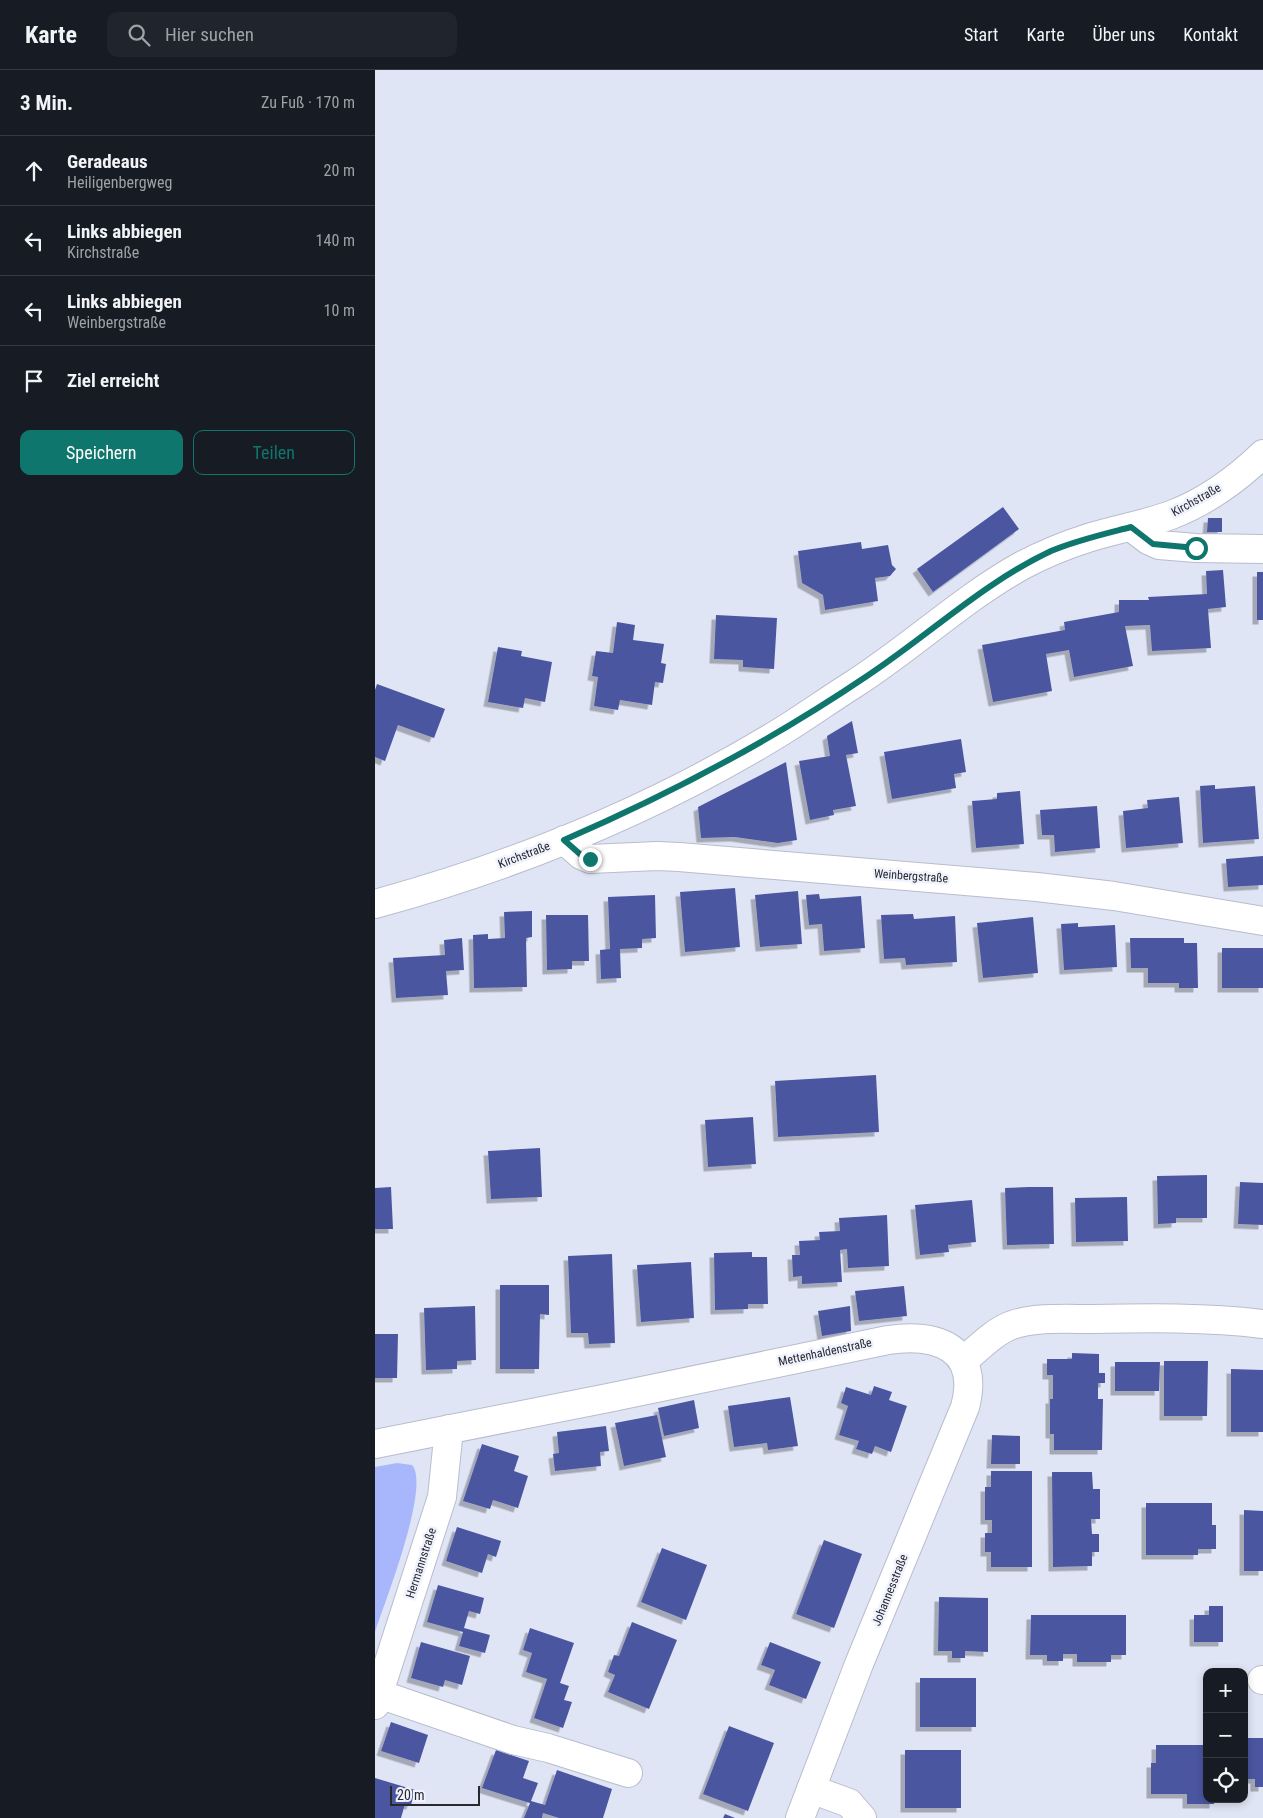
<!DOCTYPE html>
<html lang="de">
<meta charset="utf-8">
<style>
:root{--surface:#171b24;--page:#20242c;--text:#f1f3f6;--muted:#9ea1a6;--line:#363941;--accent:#0f766e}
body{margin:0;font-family:"Roboto Condensed",sans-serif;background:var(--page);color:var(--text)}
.controls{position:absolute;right:15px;bottom:15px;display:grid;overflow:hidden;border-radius:10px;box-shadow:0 2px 8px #0003}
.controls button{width:45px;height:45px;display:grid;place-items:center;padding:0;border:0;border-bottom:1px solid var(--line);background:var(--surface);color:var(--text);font:25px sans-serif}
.scale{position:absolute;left:15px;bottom:12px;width:90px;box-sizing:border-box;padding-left:5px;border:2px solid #27292f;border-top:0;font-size:14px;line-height:18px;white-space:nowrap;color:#27292f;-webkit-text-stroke:4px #f0f2fd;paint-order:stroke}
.stop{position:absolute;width:15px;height:15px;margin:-11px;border:4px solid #0f766e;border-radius:50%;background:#fff}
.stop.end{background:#0f766e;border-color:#fff;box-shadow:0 1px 5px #0008}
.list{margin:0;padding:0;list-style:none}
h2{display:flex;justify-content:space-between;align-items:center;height:65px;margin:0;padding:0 20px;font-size:21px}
h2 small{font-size:16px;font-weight:400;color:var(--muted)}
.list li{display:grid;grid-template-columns:32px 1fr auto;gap:15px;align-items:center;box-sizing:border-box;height:70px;padding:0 20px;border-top:1px solid var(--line)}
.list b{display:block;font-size:19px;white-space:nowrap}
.list p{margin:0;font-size:16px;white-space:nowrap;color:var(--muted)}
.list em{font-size:16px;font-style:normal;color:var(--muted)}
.actions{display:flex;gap:10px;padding:15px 20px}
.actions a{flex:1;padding:11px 0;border:1px solid var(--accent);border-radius:10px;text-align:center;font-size:18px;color:var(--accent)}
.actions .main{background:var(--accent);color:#fff}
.icon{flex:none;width:28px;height:28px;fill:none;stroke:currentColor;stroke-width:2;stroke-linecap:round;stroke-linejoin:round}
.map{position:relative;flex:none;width:888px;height:1748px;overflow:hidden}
header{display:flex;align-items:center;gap:30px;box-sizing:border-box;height:70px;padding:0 25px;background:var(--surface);border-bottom:1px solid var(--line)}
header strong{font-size:24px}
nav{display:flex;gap:28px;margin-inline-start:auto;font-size:18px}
.search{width:350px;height:45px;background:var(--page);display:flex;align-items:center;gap:12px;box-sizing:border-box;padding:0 18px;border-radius:10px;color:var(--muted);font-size:19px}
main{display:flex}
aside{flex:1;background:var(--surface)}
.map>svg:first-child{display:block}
.green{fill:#a8b7fc}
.building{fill:#4b57a1;filter:url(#shadow)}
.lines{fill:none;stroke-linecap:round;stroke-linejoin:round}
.minor-casing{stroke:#b8bccd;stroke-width:30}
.minor{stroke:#fff;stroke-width:28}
.route{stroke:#0f766e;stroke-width:6}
.labels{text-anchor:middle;stroke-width:5;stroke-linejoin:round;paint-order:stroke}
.street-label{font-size:12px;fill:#27292f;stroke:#f0f2fd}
</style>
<header>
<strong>Karte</strong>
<div class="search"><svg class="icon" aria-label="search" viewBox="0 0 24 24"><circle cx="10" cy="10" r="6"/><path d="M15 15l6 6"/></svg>Hier suchen</div>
<nav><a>Start</a><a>Karte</a><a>Über uns</a><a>Kontakt</a></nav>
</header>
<main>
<aside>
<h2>3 Min.<small>Zu Fuß · 170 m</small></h2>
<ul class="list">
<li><svg class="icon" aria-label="ahead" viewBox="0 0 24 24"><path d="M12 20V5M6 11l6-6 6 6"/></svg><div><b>Geradeaus</b><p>Heiligenbergweg</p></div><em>20 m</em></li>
<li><svg class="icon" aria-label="left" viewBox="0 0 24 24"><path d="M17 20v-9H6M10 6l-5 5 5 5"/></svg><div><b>Links abbiegen</b><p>Kirchstraße</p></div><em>140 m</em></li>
<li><svg class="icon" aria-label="left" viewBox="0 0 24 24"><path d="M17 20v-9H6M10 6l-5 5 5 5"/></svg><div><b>Links abbiegen</b><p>Weinbergstraße</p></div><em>10 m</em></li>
<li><svg class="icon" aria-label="arrive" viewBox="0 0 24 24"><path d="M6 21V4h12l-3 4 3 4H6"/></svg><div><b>Ziel erreicht</b></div></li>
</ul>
<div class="actions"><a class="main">Speichern</a><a>Teilen</a></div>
</aside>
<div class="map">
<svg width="888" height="1748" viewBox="0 0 888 1748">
<defs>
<filter id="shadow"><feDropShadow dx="-4.5" dy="4.5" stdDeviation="0" flood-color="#0004"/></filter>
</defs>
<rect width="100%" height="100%" fill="#e0e5f6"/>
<path class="green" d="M22,1393L37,1395C56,1416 9,1534 0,1562V1397Z"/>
<g class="building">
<path d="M628,437L644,459L558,522L542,499Z"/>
<path d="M833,448H847V462H832Z"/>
<path d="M486,472L487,479L513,475L517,495L521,499L515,506L500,508L503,531L450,540L448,525L427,513L423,481Z"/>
<path d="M848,500L851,537L833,539L836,578L777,581L775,555L750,556L758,596L699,607L694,580L671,584L677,621L618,632L607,575L690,560L689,552L744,542V530H774L773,527L832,524L831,501Z"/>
<rect x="882" y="502" width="6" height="48"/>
<path d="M341,545L402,548L399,599L368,597V590L339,589Z"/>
<path d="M242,552L260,555L258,570L289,574L286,593L291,594L288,613L280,612L277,635L245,630L243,640L219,636L223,607L217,606L221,581L238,583Z"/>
<path d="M123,577L147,581L146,586L177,592L170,632L150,628L148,638L113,632Z"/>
<path d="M2,614L70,639L59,668L23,655L10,691L0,687V620Z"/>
<path d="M477,651L483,683L471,685L481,736L458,740L459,745L435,750L424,691L455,686L452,666Z"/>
<path d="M586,669L591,702L579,704L581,718L517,729L509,682Z"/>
<path d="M411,692L422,770L403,773L360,767L326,768L323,737Z"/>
<path d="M840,715V719L880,716L884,769L828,773L825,716Z"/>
<path d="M645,721L649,774L601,778L597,731L622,729V723Z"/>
<path d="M804,727L808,773L751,778L748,741L773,738L772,730Z"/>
<path d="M722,736L725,778L680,782L679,765H667L665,740Z"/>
<path d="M888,786V815L853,817L851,789Z"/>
<path d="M360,818L365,877L310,882L305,822Z"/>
<path d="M423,821L427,874L385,877L380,825Z"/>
<path d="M444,824L445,829L486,826L490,878L449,881L447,854L434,855L431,825Z"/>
<path d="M280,825L281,868L267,869V878L245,879L246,908L226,909L225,880L235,879L233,827Z"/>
<path d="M157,841V867L151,868L152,917L99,918L98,865L113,864V869L130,868L129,842Z"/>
<path d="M538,844L539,849L580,846L582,892L531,895L530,888L509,889L506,845Z"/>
<path d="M171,845H213L214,891H197V899L172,900Z"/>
<path d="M658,847L663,903L608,908L602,853Z"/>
<path d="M703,853V857L740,855L742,897L689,900L686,854Z"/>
<path d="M87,868L89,900L71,901L73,925L21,928L18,888L70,885L69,870Z"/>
<path d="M755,868H809V873H822L823,918H804V913H773V898H756Z"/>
<rect x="847" y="878" width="41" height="40"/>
<path d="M501,1005L504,1062L403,1067L400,1011Z"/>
<path d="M378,1047L381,1094L333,1097L330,1050Z"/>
<path d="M165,1078L167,1127L116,1129L113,1081Z"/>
<path d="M832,1105V1148H801V1153L783,1154L782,1106Z"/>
<path d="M865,1112L888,1113V1155L863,1154Z"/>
<path d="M16,1117L18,1159H0V1118Z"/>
<path d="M654,1117H678L679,1174L632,1175L630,1118Z"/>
<path d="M752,1127L753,1171L701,1172L700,1128Z"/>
<path d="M597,1130L601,1172L573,1175L574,1182L545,1185L540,1135Z"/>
<path d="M512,1145L514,1196L473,1198L472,1179L465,1180L467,1212L427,1214V1206L418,1207L417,1185H425L424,1171L445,1170L444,1162L465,1161L464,1148Z"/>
<path d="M377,1182V1187H392L393,1234H373V1239L340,1240L339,1183Z"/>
<path d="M237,1184L240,1273L214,1274L213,1263H196L193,1186Z"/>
<path d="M316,1192L319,1248L266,1252L262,1195Z"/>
<path d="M125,1215H174V1245L165,1244L164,1299H125Z"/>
<path d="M529,1216L532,1246L484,1251L480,1221Z"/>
<path d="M100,1236L101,1290L82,1291V1299L51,1300L49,1238Z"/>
<path d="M475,1236L476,1261L447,1266L443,1241Z"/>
<path d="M0,1264H23L22,1308H0Z"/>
<path d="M697,1283L724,1284V1303H730V1313H723V1329H728L727,1380H679V1364H675V1329H678V1305H672V1289H697Z"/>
<path d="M789,1291H833L832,1346H789Z"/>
<path d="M740,1292H785L784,1321H740Z"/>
<path d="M856,1299L888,1300V1362H856Z"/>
<path d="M499,1316L517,1322L514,1330L532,1336L516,1382L500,1376L497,1384L481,1379L484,1371L464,1365L473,1336L466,1333L471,1317L496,1325Z"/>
<path d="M415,1327L423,1376L393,1380L392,1373L359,1377L353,1336Z"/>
<path d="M319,1330L324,1358L289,1366L283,1338Z"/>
<path d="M282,1345L291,1387L249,1396L240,1353Z"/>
<path d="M231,1356L234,1381L225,1382L226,1396L180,1401L178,1384L184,1383L182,1362Z"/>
<path d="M617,1365L645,1366V1394H616Z"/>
<path d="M107,1374L144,1386L139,1401L153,1406L143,1438L118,1430L115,1439L88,1431Z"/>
<path d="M616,1401H657V1497H616V1482H610V1463H617V1450H610V1417H616Z"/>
<path d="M677,1402H717L718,1419H725V1449H716L717,1464H724V1482H717V1496L678,1497Z"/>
<path d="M771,1433H837V1455H841V1479H823V1485H771Z"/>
<path d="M869,1440L888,1441V1501H869Z"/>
<path d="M82,1457L126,1471L121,1487L113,1484L107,1503L71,1491Z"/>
<path d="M449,1470L487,1484L459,1558L421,1544Z"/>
<path d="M287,1478L332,1495L311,1550L266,1532Z"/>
<path d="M63,1515L109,1528L105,1544L94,1541L89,1558L115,1565L110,1583L84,1576L88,1562L52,1552Z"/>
<path d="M564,1527L613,1528V1582L590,1581V1588H577V1581H563Z"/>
<path d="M834,1536H848V1572H819V1545H834Z"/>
<path d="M656,1545H751V1585H736V1592H702V1584H688V1591H672V1585H655Z"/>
<path d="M257,1552L302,1570L274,1639L233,1622L240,1605L233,1602L239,1585L244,1586Z"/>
<path d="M155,1558L199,1573L185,1613L194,1616L189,1630L197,1632L188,1658L159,1648L172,1609L151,1602L157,1583L148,1580Z"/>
<path d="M46,1572L95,1586L87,1615L70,1610L68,1617L36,1608Z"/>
<path d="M395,1572L446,1592L431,1629L394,1615L400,1600L386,1595Z"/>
<rect x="545" y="1608" width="56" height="49"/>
<path d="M16,1652L53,1665L44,1693L6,1681Z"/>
<path d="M354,1656L399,1673L373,1741L328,1724Z"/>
<path d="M869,1668H888V1717H880V1709H869Z"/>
<path d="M781,1675H832V1729H839V1734H812V1724H776V1693H781Z"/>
<path d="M121,1680L154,1691L148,1708L163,1713L156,1731L170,1735L182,1700L237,1719L228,1748H184L168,1743L167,1748H149L155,1733L107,1718Z"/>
<rect x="530" y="1680" width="56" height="58"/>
<path d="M0,1708L40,1720L36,1735L30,1734L26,1748H0Z"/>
<path d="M350,1744L360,1748H348Z"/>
</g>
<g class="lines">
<g class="minor-casing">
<g id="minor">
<path d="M756,457L773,470L784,475L821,478L888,479"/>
<path d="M189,770L206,785L215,789L282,786L304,787L662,817L739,826L888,851"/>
<path d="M0,834C139,796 275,741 399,666C426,650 452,631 479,614C537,577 588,528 648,495C669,484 691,475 713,468C741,459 769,455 796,445C830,432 862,409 888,384"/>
<path d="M588,1291C603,1279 618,1262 637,1255C661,1247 691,1249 716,1249C773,1248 831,1247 888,1254"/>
<path d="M0,1374L233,1328L513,1270C562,1263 606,1278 590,1337L484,1594L425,1748"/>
<path d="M887,1610H888"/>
<path d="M4,1624L138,1670L173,1678L253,1703"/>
<path d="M0,1635L67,1427L74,1359"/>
<path d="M436,1719L474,1733L487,1748"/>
</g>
</g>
<use href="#minor" class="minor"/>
</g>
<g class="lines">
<path class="route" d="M215,789L206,785L189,770C295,724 396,671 492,606C554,565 608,513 676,481C702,470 729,464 756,457L778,474L821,478"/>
</g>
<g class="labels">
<g class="street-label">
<text transform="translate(821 430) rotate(-29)" y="4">Kirchstraße</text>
<text transform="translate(149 785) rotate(-21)" y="4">Kirchstraße</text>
<text transform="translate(536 806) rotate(4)" y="4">Weinbergstraße</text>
<text transform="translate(450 1282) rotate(-12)" y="4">Mettenhaldenstraße</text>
<text transform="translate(46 1493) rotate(-72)" y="4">Hermannstraße</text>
<text transform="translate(515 1520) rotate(-68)" y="4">Johannesstraße</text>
</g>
</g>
</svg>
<div class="controls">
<button>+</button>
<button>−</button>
<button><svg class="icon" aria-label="locate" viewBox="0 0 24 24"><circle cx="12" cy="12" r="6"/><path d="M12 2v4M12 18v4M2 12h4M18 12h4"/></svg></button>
</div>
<div class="scale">20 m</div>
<div class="stop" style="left:821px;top:478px"></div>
<div class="stop end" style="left:215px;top:789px"></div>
</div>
</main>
